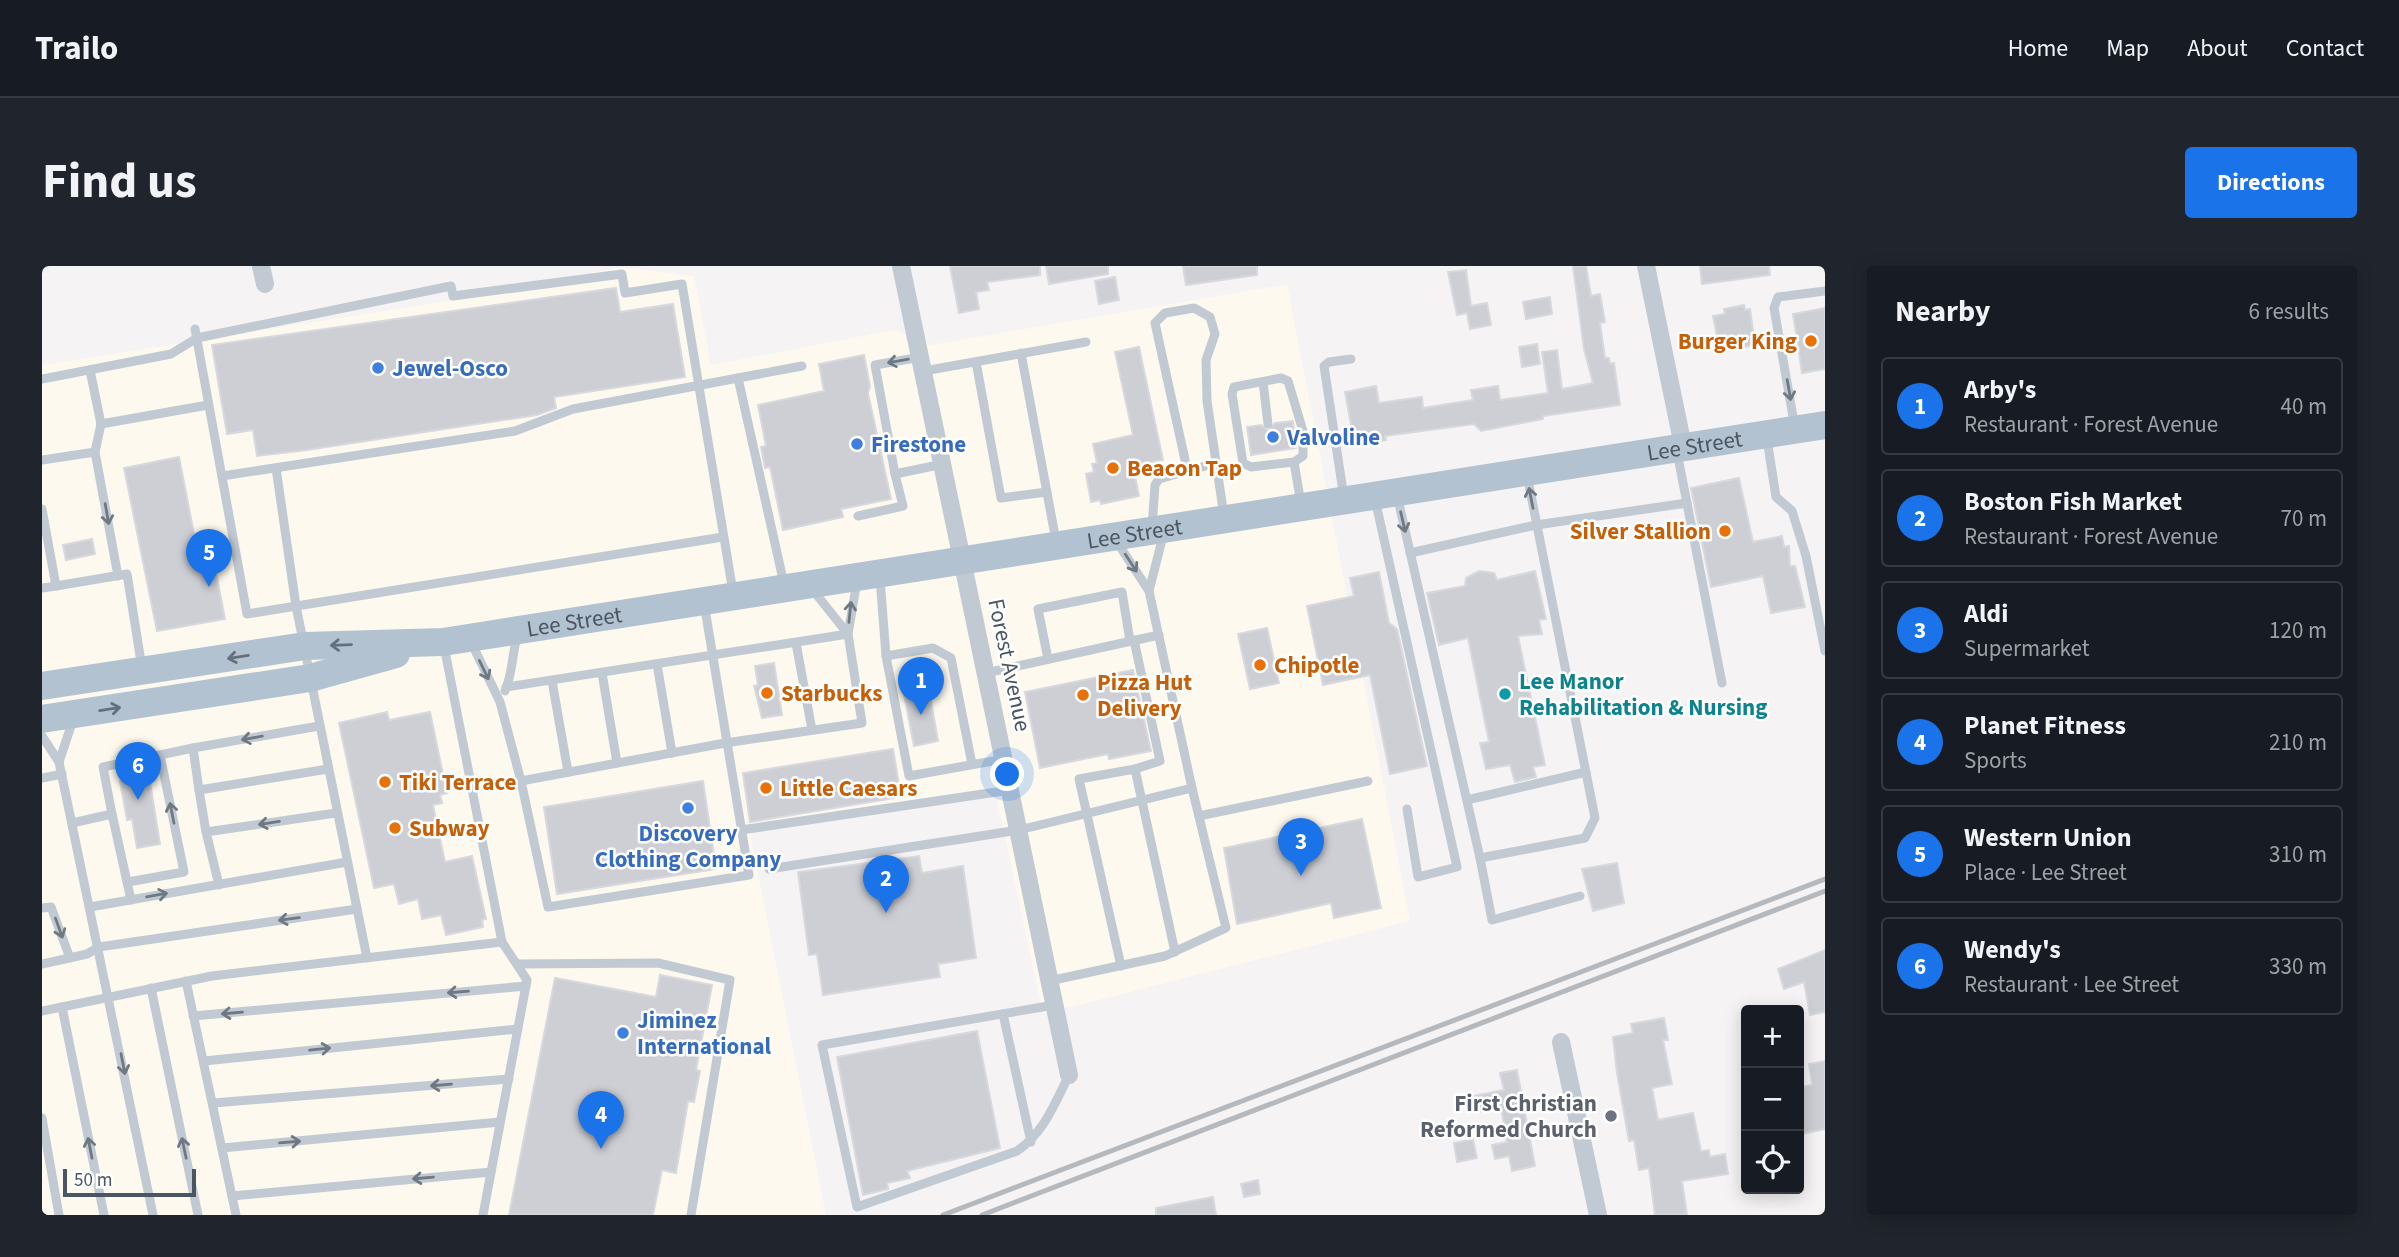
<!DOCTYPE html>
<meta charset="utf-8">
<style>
:root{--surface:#171b24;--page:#20242c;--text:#f1f3f6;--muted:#9ea1a6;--line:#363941;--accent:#1a73e8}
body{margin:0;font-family:"Source Sans 3",sans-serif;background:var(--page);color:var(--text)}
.controls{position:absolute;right:21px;bottom:21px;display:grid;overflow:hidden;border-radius:7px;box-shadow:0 4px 18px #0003}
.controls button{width:63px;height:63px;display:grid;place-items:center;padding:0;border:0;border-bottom:2px solid var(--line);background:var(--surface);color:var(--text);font:35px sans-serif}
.scale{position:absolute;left:21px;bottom:18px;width:133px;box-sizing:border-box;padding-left:7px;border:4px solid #4a5661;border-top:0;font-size:19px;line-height:24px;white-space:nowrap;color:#4a5661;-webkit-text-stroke:5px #fff;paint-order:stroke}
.you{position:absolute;left:966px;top:509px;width:24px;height:24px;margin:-18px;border:5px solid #fff;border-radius:50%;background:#1a73e8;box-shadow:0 0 0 10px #1a73e833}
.badge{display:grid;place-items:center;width:46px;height:46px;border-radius:50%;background:var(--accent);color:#fff;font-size:23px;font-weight:700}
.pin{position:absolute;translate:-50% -58px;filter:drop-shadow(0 2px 4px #0008)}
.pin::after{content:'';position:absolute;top:37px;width:24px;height:21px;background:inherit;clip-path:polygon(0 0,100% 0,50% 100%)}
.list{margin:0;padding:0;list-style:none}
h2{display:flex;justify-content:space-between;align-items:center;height:91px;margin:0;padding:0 28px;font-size:30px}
h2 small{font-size:23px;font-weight:400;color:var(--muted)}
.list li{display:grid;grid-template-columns:46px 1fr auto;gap:21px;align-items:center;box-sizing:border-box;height:98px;margin:0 14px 14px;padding:0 14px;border:2px solid var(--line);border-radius:7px}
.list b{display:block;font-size:26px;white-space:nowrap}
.list p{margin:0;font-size:23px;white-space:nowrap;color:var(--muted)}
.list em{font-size:23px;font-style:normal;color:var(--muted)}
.icon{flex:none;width:38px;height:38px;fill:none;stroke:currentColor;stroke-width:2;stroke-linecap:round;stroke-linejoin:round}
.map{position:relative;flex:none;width:1783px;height:949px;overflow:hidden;border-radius:7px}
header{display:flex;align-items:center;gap:42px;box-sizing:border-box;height:98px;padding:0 35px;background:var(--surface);border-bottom:2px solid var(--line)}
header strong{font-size:33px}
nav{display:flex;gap:38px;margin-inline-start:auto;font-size:24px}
.intro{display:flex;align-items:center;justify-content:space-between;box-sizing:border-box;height:168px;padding:0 42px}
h1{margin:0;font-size:49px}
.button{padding:18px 32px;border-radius:7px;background:var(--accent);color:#fff;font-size:24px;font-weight:700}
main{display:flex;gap:42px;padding:0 42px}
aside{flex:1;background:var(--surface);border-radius:7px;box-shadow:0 4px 18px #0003}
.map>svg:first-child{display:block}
.commercial{fill:#fdf9ef}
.building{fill:#cdcfd5;stroke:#d7d9de;stroke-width:2}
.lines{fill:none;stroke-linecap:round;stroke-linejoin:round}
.lane{stroke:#c1cad2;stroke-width:9}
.street{stroke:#c1cad2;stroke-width:18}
.primary{stroke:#b3c2d1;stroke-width:28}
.rail{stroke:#b5b8bd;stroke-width:5}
.oneway{stroke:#6e7983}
.oneway2{stroke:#64717d}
.food-dot{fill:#e8710a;stroke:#fff;stroke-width:2.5}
.shop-dot{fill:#3f7fe0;stroke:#fff;stroke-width:2.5}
.culture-dot{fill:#0f9aa8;stroke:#fff;stroke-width:2.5}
.worship-dot{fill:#6b7280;stroke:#fff;stroke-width:2.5}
.labels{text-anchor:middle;stroke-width:5;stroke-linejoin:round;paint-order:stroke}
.food-label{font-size:23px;font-weight:bold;fill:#c56008;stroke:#fff;text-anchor:start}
.shop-label{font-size:23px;font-weight:bold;fill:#366cbe;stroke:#fff;text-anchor:start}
.street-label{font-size:23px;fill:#4a5661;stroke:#fff}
.culture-label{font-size:23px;font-weight:bold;fill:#0d838f;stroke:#fff;text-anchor:start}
.worship-label{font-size:23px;font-weight:bold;fill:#5b616d;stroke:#fff;text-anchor:end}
</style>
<header>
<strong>Trailo</strong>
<nav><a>Home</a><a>Map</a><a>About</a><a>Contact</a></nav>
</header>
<div class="intro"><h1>Find us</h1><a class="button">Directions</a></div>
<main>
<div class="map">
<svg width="1783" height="949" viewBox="0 0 1783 949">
<rect width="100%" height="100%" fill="#f5f3f3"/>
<path class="commercial" d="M580,1L652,10L669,99L852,64L889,79L1245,18L1368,655L1001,748L954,529L708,567L784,949H0V99L399,36Z"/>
<g class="building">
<path d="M908,0H998V9L945,16L947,24L934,26L937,43L917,47Z"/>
<path d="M1004,0H1066V8L1007,18Z"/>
<path d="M1141,0H1215V9L1144,19Z"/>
<path d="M1531,0H1544L1549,30L1558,28L1563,56L1558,57L1563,92H1567L1568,98L1572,97L1578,139L1501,150V153L1439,165L1432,158L1343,170L1344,174L1313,180L1303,126L1334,120L1337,137L1380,131L1381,142L1431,134L1429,124L1456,120L1458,134L1506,127L1500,86L1515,84L1520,123L1551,117L1542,83Z"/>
<path d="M1658,0H1727L1728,9L1660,18Z"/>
<path d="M1424,4L1429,40L1445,37L1449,59L1428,63L1425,47L1415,49L1406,6Z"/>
<path d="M1073,11L1077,34L1057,38L1053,15Z"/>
<path d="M574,22L578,46L631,38L643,111L512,131L514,142L495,149L265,184L215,190L211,164L185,168L170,79Z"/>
<path d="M1508,31L1510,48L1484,53L1481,36Z"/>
<path d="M1702,39L1703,44L1708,43L1713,79L1678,86L1671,50L1683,48L1682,43Z"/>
<path d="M1783,42V103L1760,107L1751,48Z"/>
<path d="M1495,78L1498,98L1480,101L1477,81Z"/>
<path d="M1097,81L1121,194L1091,200L1097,230L1059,238L1058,234L1049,236L1044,208L1052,206L1050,198L1055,197L1051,178L1091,169L1073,86Z"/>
<path d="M822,89L828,120L826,127L849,233L799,243L801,251L741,264L728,201L723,202L719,181L724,180L716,139L782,125L777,98Z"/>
<path d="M1251,155L1254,182L1209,189L1205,161L1219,159L1227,165L1233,157Z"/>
<path d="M137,191L156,288L170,286L183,353L115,365L82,202Z"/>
<path d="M1697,212L1711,276L1740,270L1742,281L1747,280L1748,300H1753L1763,341L1729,347L1721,310L1669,321L1649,222Z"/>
<path d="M50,273L53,288L24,294L21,279Z"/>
<path d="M1437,305L1452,307L1455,314L1493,305L1504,353L1497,354L1500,368L1476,370L1503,499L1491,501L1494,511L1473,516L1468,499L1444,503L1438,477L1447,476L1426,372L1397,379L1385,327L1423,320L1424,312Z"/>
<path d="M1337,306L1347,357L1355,363L1385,500L1348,508L1328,409L1281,419L1265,340L1312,330L1308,312Z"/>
<path d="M1225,362L1237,417L1208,423L1196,368Z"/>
<path d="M732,397L740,449L720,452L712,420L716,419L713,400Z"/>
<path d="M1091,404L1109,485L1067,493L1066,488L998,502L983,426Z"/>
<path d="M881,416L886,418L896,475L872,480L861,423Z"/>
<path d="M345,446L347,454L388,446L405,527L398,529L400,537L391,539L403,596L430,590L444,653L440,654L441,661L404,669L399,649L380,653L376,633L357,638L352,618L332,622L297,457Z"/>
<path d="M851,483L859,531L708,556L701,507Z"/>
<path d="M107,510L118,578L95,582L90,553L85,554L78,515Z"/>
<path d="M661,515L674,603L515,628L502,541Z"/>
<path d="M1320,553L1339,642L1292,652L1289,637L1195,658L1182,582Z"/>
<path d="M877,590L880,607L921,600L934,692L896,698L898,711L781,729L775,688L767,689L756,606Z"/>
<path d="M1575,597L1582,637L1551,645L1540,603Z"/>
<path d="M1783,684V746L1768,749L1762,716L1742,723L1736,703Z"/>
<path d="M618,709L670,719L654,804L658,805L652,836L646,835L634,907L620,904L611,949H467L513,712L614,731Z"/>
<path d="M1622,752L1626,774H1621L1630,818L1610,822L1616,854L1651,847L1659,885L1667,884L1668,891L1683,888L1686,908L1640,915L1645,949H1613L1607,902L1597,904L1592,874L1587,875L1575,807L1571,771L1591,767L1589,758Z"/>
<path d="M935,765L958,882L865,905L868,912L845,917L846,923L821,929L795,791Z"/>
<path d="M1783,795V863L1760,868L1757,821L1770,819L1767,798Z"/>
<path d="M1475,804L1493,900L1470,905L1467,890L1453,893L1450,879L1465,876L1459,841L1434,846L1431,830L1462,824L1458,807Z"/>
<path d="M1431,873L1435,892L1415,896L1412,877Z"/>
<path d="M1216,914L1218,928L1202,931L1199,918Z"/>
<path d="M1171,931L1174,949H1114V942Z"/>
</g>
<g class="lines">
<g class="lane">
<path d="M153,63L205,348L681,271"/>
<path d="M979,87L1014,275"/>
<path d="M879,91L833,99L853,208L901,198"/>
<path d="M934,96L959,232L1005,226"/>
<path d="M48,104L59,158L166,139"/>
<path d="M882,105L1044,76"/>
<path d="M696,112L760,100"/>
<path d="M0,113L129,88L155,72L409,20L411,30L580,8L583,27L640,18L691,326"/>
<path d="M1221,116L1226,158"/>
<path d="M1753,162L1732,42L1736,31L1783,25"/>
<path d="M1725,173L1734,231L1750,245L1764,290L1783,385"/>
<path d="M53,186L76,310"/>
<path d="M1635,186L1680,417"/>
<path d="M0,194L53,186L59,158"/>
<path d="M1252,196L1261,190V165L1246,115L1239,112L1192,121L1190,128L1201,197L1209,201L1252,196L1259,238"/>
<path d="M234,202L254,340L325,692"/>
<path d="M1145,203L1113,57L1123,47L1152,42L1168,51L1173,68L1164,94L1165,135L1182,250"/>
<path d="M180,210L473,165L531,143L696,112L742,318"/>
<path d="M1355,229L1438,592L1543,572L1553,552L1485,209"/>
<path d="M1302,232L1282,100L1287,96L1309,93"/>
<path d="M1333,233L1415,601L1376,611L1365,543"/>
<path d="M0,243L14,320L0,322"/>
<path d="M816,250L861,240L853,208"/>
<path d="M1110,262L1113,219L1117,213L1174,197"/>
<path d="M1075,276L1107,325L1150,522"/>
<path d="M1368,287L1494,259L1645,237"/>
<path d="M838,312L844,390L867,510L962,493"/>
<path d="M14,320L85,308L100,402"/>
<path d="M770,323L806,368L815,315"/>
<path d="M1107,325L1122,266"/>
<path d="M1092,374L1118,495L1093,503"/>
<path d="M429,376L458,436L479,515L683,477L820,457L806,368L464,421"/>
<path d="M754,377L770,464"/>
<path d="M402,380L460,676L485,714L441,949"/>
<path d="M844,390L891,382L909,392L930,498"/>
<path d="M1006,393L996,343L1080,326L1088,375"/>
<path d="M615,398L630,487"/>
<path d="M560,407L575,497"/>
<path d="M944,407L1117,369"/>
<path d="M510,415L526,506"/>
<path d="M463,425C471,407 470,386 476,367"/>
<path d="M277,460L151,482L157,524L286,503"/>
<path d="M0,470L17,496L31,454"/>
<path d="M17,496L111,949"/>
<path d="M0,512L20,508"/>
<path d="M479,515L506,641L707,609L662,337"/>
<path d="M157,524L164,566L294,547"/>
<path d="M1425,534L1544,506"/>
<path d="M70,548L89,634"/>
<path d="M1157,550L1326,515"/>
<path d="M30,557L70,548L61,501L151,482"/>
<path d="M699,564L968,524"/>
<path d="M164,566L177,619"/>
<path d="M1438,592L1450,654L1538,630"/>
<path d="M727,603L977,564L1150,522L1184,662L1123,690L1007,715"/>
<path d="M86,616L142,606L118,489"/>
<path d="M48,641L305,596"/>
<path d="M0,642L9,641L28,692"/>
<path d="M0,698L45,688L57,681L315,643"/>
<path d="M475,698L616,697L688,714L649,949"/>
<path d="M1079,700L1037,513L1093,503L1133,686"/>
<path d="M144,715L194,949"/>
<path d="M109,722L156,949"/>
<path d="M1012,739L780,779L815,941L975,885C1002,867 1013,837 1027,809"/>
<path d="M20,741L62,949"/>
<path d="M0,745L170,710L460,676"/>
<path d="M961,748L989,876"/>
<path d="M151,750L484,720"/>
<path d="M162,795L476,763"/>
<path d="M171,837L467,813"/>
<path d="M0,852L17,949"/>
<path d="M180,882L458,856"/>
<path d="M190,930L449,906"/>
</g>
<g class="street">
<path d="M219,0L223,18"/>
<path d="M859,0L1027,809"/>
<path d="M1604,0L1641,180"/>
<path d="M1519,776L1556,949"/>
</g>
<g class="primary">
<path id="s1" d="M0,420L263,380L401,376L1783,159"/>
<path d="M0,453L268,412L354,388"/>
</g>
<g class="rail">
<path d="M901,949L1783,613"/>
<path d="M940,949L1783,625"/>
</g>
</g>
<defs><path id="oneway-shaft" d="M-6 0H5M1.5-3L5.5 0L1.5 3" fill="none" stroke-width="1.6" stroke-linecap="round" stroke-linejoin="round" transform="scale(1.75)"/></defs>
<g class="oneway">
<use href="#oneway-shaft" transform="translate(856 95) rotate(170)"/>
<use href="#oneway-shaft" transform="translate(1747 124) rotate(80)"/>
<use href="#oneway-shaft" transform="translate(1489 232) rotate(-101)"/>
<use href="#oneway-shaft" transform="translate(65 248) rotate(80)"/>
<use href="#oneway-shaft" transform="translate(1361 256) rotate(77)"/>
<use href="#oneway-shaft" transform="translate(1089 297) rotate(57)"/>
<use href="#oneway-shaft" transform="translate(808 346) rotate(-84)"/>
<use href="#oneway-shaft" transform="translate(442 404) rotate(64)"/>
<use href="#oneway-shaft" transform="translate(210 472) rotate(170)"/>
<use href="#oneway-shaft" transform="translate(130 547) rotate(-101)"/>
<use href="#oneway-shaft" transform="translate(227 557) rotate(171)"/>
<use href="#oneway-shaft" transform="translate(115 629) rotate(-10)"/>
<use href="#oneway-shaft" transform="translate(247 653) rotate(172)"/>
<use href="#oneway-shaft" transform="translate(17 662) rotate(70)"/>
<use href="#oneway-shaft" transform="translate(416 726) rotate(175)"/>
<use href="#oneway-shaft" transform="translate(190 747) rotate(175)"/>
<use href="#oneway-shaft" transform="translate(278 783) rotate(-6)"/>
<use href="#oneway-shaft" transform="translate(81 798) rotate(79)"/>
<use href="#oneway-shaft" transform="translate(399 819) rotate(175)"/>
<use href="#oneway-shaft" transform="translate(248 876) rotate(-5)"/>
<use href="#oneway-shaft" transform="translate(48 882) rotate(-101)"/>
<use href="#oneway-shaft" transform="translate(142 882) rotate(-102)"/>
<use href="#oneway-shaft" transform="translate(381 912) rotate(175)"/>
</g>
<g class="oneway2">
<use href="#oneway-shaft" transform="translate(299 379) rotate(178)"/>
<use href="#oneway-shaft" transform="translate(196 391) rotate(171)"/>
<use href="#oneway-shaft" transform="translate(68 443) rotate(-9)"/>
</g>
<g class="food-dot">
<circle cx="1769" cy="75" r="7"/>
<circle cx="1071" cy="202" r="7"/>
<circle cx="1683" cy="265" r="7"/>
<circle cx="1218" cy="399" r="7"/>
<circle cx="725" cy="427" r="7"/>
<circle cx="1041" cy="429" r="7"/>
<circle cx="343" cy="516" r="7"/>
<circle cx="724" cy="522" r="7"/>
<circle cx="353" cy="562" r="7"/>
</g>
<g class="shop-dot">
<circle cx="336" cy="102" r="7"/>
<circle cx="1231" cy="171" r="7"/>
<circle cx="815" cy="178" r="7"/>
<circle cx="646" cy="542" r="7"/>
<circle cx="581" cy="767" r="7"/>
</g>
<circle class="culture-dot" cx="1463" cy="428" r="7"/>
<circle class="worship-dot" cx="1569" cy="850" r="7"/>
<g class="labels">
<g class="food-label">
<text x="1755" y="83" text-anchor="end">Burger King</text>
<text x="1085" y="210">Beacon Tap</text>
<text x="1669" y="273" text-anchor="end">Silver Stallion</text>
<text x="1232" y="407">Chipotle</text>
<text x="1055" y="424">Pizza Hut<tspan x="1055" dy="26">Delivery</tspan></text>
<text x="739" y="435">Starbucks</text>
<text x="357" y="524">Tiki Terrace</text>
<text x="738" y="530">Little Caesars</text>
<text x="367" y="570">Subway</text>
</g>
<g class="shop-label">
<text x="350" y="110">Jewel-Osco</text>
<text x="1245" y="179">Valvoline</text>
<text x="829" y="186">Firestone</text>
<text x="646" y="575" text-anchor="middle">Discovery<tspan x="646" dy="26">Clothing Company</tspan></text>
<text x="595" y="762">Jiminez<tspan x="595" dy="26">International</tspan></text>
</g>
<g class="street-label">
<text dy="8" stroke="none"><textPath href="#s1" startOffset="1671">Lee Street</textPath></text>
<text dy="8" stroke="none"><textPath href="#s1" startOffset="1104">Lee Street</textPath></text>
<text dy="8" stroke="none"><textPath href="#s1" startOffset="537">Lee Street</textPath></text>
<text transform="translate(968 399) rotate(78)" y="8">Forest Avenue</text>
</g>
<g class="culture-label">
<text x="1477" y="423">Lee Manor<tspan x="1477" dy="26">Rehabilitation &amp; Nursing</tspan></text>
</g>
<g class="worship-label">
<text x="1555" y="845">First Christian<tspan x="1555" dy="26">Reformed Church</tspan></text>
</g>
</g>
</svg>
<div class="controls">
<button>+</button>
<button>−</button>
<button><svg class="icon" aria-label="locate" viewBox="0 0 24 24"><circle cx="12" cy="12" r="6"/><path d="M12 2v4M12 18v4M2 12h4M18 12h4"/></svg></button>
</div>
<div class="scale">50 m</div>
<div class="you"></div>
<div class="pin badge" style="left:879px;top:449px">1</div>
<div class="pin badge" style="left:844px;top:647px">2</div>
<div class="pin badge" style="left:1259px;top:610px">3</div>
<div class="pin badge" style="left:559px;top:883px">4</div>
<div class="pin badge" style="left:167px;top:321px">5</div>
<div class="pin badge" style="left:96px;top:534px">6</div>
</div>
<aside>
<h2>Nearby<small>6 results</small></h2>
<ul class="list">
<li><span class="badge">1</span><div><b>Arby's</b><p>Restaurant · Forest Avenue</p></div><em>40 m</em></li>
<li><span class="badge">2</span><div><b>Boston Fish Market</b><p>Restaurant · Forest Avenue</p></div><em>70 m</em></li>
<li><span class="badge">3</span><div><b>Aldi</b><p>Supermarket</p></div><em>120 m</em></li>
<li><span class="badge">4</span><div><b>Planet Fitness</b><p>Sports</p></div><em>210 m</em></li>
<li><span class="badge">5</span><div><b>Western Union</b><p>Place · Lee Street</p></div><em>310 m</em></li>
<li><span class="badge">6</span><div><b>Wendy's</b><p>Restaurant · Lee Street</p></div><em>330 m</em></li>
</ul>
</aside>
</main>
